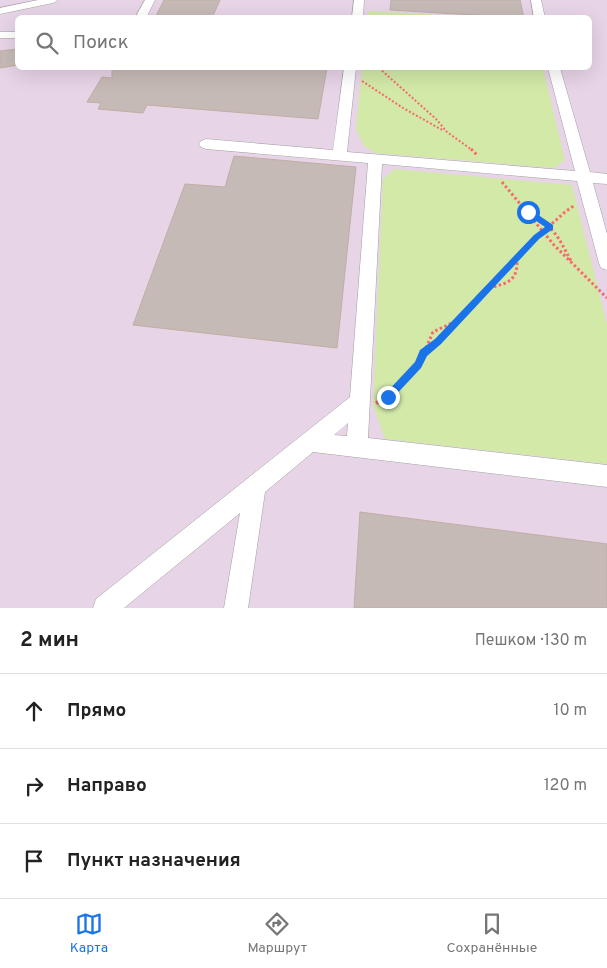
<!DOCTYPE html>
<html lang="ru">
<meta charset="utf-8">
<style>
:root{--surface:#fff;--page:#f2f2f2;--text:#222;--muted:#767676;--line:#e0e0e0;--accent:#1a73e8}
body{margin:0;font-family:Overpass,sans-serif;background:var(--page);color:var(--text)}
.stop{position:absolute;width:15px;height:15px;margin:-11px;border:4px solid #1a73e8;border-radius:50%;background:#fff}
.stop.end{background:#1a73e8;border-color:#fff;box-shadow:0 1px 5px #0008}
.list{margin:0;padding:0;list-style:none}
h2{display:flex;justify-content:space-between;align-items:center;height:65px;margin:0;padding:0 20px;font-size:21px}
h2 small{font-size:16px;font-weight:400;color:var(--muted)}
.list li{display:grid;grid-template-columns:32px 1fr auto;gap:15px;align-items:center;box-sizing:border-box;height:75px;padding:0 20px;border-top:1px solid var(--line)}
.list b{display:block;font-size:19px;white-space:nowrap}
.list em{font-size:16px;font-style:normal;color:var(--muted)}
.icon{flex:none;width:28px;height:28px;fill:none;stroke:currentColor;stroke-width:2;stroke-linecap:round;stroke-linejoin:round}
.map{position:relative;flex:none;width:607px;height:608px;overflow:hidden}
.search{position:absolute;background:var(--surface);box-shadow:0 5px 20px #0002;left:15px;right:15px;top:15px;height:55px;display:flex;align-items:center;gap:12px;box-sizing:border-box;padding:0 18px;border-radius:8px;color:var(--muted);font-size:19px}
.sheet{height:290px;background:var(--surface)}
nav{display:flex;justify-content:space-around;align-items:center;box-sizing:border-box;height:70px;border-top:1px solid var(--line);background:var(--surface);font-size:14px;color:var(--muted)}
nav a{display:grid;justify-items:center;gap:2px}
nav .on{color:var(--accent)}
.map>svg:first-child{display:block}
.industrial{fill:#e7d4e7;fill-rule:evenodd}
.grass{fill:#d2e9a8}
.building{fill:#c6bab6;stroke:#c0ada5}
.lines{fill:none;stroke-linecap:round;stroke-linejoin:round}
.minor-casing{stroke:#a1a1a1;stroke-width:1}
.path-far2{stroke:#fa686f;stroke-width:2;stroke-dasharray:2 2;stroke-linecap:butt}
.path-far1{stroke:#fa686f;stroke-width:3;stroke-dasharray:2.5 2.5;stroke-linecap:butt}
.path{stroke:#fa686f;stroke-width:4;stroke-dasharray:3 3;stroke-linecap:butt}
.minor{fill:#fff;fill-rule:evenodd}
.route{fill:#1a73e8}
</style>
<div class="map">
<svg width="607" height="608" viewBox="0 0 607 608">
<rect width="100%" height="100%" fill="#eee8e2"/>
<path class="industrial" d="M0,0H607V608H0ZM18,18H590V68H18Z"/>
<g class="grass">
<path d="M368,11L478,17H368Z"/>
<path d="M362,68H543L565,160L554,168L375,153L364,146L356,129Z"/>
<path d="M394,169L572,185L607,324V464L385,439L373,405L383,179Z"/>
</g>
<g class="building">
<path d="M164,0H220L212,18H155Z"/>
<path d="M391,0H520L524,18L390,10Z"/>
<path d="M18,49V65L0,68V51Z"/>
<path d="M112,68H327L318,119L147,105L143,113L98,109L101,103L87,102L102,77L112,78Z"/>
<path d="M234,156L356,167L337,348L133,325L185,184L225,187Z"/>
<path d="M360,512L607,544V608H354Z"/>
</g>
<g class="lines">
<g class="minor-casing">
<g id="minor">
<path d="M38,0H58L53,3L0,14V8Z"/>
<path d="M145,0H155L146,18H135Z"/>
<path d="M354,0H364L363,18H352Z"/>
<path d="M531,0H541L545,18H534Z"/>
<rect x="0" y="32" width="18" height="6"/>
<path d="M344,68H356L347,152L575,171L548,68H560L590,172L607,174V184L593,183L607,234V270L601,268L599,263L577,181L382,164L368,438L607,465V487L313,452L265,492L248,608H224L240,513L124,608H93L96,599L350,397L368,163L206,149L201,147L199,144L201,141L206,139L333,150ZM348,423L347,436L334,435Z"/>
</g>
</g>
<g class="path-far2">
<path d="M379,68L436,119L447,132L472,150"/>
<path d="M362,81L403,108L444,131"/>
</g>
<g class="path-far1">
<path d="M471,149L477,155"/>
<path d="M502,182L554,245L607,298"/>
<path d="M531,214C556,230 557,235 571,261"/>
<path d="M489,288C508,283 518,281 517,259"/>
<path d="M426,348L433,332L454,322"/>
<path d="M429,348L537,237L565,212L575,205"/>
</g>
<g class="path">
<path d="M424,353L427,347"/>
<path d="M376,403C392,395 408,381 417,366C422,358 423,353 431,347"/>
</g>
<use href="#minor" class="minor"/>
</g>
<path class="route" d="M526,210H531L553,225V229L539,239L441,344L427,356L421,368L391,400H385V394L415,362L420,350L435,339L534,235L545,227L526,214Z"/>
</svg>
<div class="stop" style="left:528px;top:212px"></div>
<div class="stop end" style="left:388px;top:397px"></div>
<div class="search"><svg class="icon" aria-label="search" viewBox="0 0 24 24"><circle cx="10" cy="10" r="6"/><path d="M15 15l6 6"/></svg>Поиск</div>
</div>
<section class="sheet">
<h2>2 мин<small>Пешком · 130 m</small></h2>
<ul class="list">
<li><svg class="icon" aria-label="ahead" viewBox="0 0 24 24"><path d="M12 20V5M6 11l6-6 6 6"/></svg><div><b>Прямо</b></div><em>10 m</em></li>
<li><svg class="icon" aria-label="right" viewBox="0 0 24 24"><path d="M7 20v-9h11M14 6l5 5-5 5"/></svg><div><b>Направо</b></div><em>120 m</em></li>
<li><svg class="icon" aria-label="arrive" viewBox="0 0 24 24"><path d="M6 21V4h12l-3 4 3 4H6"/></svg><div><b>Пункт назначения</b></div></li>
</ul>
</section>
<nav>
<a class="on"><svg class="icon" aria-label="map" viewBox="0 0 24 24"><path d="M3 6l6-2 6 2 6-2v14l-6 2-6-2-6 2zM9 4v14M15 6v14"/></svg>Карта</a>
<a><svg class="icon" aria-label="directions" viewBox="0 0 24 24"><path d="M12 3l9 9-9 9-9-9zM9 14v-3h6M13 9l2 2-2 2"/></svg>Маршрут</a>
<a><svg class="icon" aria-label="saved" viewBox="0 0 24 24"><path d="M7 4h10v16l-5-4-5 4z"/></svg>Сохранённые</a>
</nav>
